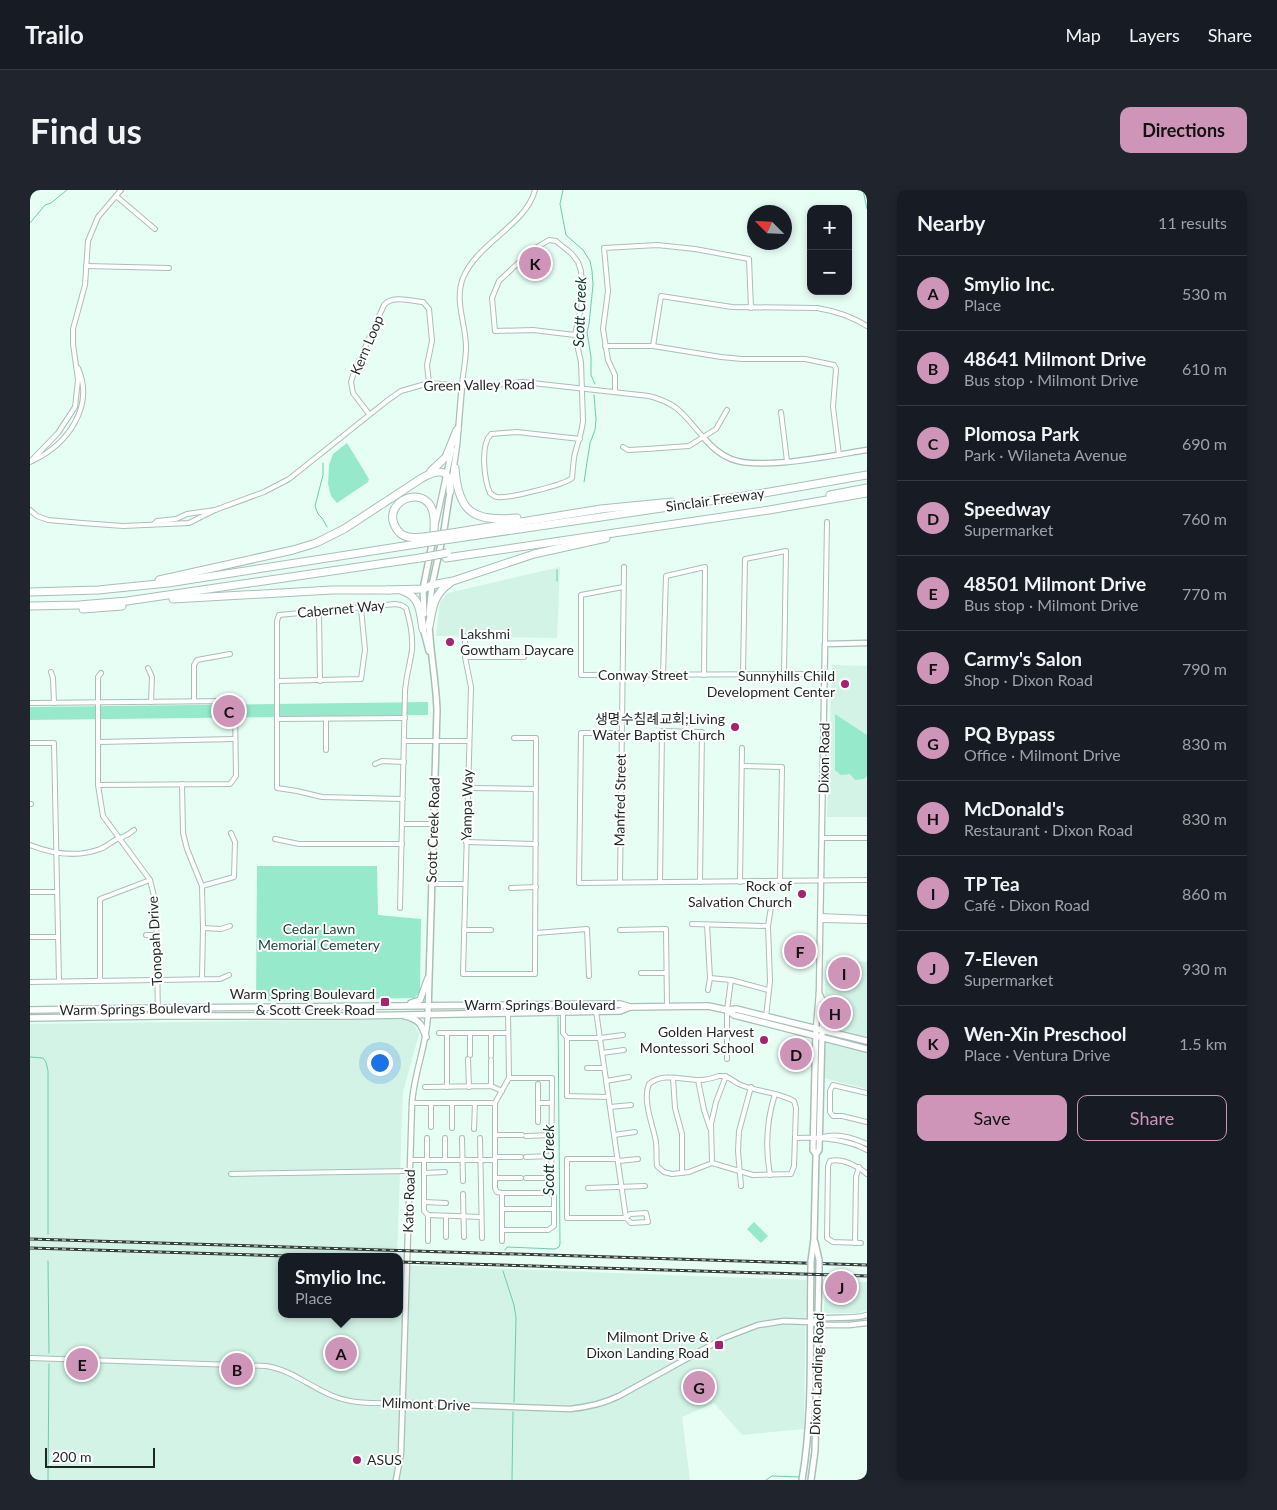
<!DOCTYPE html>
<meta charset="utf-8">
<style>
:root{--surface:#171b24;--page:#20242c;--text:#f1f3f6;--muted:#9ea1a6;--line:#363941;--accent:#cf95b9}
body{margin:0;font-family:Lato,"Noto Sans KR",sans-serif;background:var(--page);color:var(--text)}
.controls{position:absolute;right:15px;top:15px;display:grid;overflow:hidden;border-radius:10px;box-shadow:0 2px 8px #0003}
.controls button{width:45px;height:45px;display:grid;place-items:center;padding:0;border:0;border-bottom:1px solid var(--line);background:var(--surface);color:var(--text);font:25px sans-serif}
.compass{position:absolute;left:717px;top:15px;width:45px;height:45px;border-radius:50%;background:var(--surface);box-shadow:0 2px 8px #0003;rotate:294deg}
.scale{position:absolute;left:15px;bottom:12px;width:110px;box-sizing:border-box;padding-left:5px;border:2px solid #1e2724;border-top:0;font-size:14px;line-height:18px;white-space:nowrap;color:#1e2724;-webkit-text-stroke:4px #fff;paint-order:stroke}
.you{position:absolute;left:349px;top:872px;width:18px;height:18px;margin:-12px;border:4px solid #fff;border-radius:50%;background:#1a73e8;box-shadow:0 0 0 8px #1a73e833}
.badge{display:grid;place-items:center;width:32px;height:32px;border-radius:50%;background:var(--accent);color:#111;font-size:16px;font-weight:700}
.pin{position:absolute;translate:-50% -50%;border:2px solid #fff;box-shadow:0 1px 5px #0006}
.popup{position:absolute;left:248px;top:1063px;width:125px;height:65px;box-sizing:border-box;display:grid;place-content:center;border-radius:10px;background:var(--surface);filter:drop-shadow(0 1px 4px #0005);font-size:16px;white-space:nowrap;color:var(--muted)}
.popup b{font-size:19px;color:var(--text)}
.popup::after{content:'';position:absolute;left:50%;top:100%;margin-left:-10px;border:10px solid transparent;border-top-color:var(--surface)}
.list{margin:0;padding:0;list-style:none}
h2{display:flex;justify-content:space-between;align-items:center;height:65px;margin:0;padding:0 20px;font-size:21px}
h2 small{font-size:16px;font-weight:400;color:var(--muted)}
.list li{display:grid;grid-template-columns:32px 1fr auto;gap:15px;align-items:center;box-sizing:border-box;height:75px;padding:0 20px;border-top:1px solid var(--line)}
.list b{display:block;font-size:19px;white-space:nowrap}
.list p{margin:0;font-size:16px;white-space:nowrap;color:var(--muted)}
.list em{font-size:16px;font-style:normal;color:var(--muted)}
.actions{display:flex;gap:10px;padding:15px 20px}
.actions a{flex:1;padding:11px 0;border:1px solid var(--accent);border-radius:10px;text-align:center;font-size:18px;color:var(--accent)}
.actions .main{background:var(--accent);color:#111}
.map{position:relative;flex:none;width:837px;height:1290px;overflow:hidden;border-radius:10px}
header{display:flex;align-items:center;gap:30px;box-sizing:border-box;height:70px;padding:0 25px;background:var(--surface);border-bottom:1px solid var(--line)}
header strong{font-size:24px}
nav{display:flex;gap:28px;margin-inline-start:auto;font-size:18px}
.intro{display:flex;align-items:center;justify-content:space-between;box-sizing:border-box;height:120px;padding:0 30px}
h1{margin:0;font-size:35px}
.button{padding:12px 22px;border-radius:10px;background:var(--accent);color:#111;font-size:18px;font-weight:700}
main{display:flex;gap:30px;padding:0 30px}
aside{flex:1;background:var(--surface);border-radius:10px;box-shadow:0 2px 8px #0003}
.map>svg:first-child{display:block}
.built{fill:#d3f3e7}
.green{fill:#97e9cc}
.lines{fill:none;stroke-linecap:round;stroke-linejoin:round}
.stream{stroke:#69cead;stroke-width:1}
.minor-casing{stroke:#a8bfb6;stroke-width:6}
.tertiary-casing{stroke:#a8bfb6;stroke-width:7}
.secondary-casing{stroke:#a8bfb6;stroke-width:8}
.primary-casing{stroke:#a8bfb6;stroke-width:8}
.motorway-casing{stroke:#a8bfb6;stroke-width:9}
.minor{stroke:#fff;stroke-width:4}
.tertiary{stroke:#fff;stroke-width:4.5}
.secondary{stroke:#fff;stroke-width:5}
.primary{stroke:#fff;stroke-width:5.5}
.motorway{stroke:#fff;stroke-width:7}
.rail-casing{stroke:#343f3b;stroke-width:3}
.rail{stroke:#fff;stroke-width:1;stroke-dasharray:4;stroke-linecap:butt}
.secondary-bridge-casing{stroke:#a8bfb6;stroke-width:8;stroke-linecap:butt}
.motorway-bridge-casing{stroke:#a8bfb6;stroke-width:9;stroke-linecap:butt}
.secondary-bridge{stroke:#fff;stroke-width:5}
.motorway-bridge{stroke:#fff;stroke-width:7}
.poi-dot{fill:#a6226f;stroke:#fff;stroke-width:2}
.labels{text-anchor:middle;stroke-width:4;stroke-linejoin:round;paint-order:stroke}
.street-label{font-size:14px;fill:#1e2724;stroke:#fff}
.poi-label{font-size:14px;fill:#1e2724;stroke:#fff;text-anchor:end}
.park-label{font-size:14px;fill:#1b4739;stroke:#fff}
.water-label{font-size:15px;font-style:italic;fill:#063629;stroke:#fff}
</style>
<header>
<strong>Trailo</strong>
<nav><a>Map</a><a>Layers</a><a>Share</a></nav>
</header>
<div class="intro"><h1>Find us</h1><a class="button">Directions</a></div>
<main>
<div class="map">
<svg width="837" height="1290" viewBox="0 0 837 1290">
<rect width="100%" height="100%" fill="#e7fef5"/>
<g class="built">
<path d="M530,377L527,448L406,446L410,412L418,403Z"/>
<path d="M802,475L837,476V627H797Z"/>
<path d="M796,770L837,772V899L793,888Z"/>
<path d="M372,829L383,833L387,839L389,844L373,902L367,1067H252V1124H370V1075L776,1090L774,1239L712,1245L684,1213L652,1227L660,1290H0V834Z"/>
<path d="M795,1091L837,1092V1120L827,1123H794Z"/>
</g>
<g class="green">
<path d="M317,253L339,289L338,292L307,313L301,306L298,294L299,275L303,264Z"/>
<path d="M398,512V525L0,530V517Z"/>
<path d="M805,524L837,545V586L834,589L825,590L820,584L811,585L805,580Z"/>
<path d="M227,676H347L348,725L391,729L390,802L384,808L226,811Z"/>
<path d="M724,1032L738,1046L731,1053L717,1039Z"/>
</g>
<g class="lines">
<g class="stream">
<path d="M533,0L530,14L536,45L553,60L560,71L562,81L563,95L559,134L557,142L561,167V185L565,194"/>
<path d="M833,0L837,19"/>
<path d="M0,33L15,15L21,13L37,0"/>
<path d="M293,273V285L285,316L288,324L292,328L297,337"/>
<path d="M554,292L560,253L565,240L566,229L564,205"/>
<path d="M527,380V391"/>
<path d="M0,867L13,868L16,872L18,881V1044"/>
<path d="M475,1060L477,1057L525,1059L529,1057L530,1054L528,827"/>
<path d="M18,1071L19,1163"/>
<path d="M473,1081L484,1115L486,1128L484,1212"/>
<path d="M18,1290L19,1174"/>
<path d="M482,1290L483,1222"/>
<path d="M736,1290L742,1286L770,1287"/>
</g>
<g class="minor-casing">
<g id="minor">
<path d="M86,6L125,39"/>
<path d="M56,76L139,78"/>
<path d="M545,145L503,140L465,141L462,108L469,91L502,60L519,50L526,51L542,64L548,72L551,81L553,108L545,145L551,172L553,231C552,242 548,252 545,263C543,271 543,280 542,288C534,295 477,309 467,307C463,306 463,305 460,303C454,289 450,255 461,244L487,242L550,249"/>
<path d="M575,156H623L691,167L712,169H775L804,175L806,179L803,217L809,265"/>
<path d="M623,156L631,106L702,117L787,118C805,121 821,126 837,136"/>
<path d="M432,195C433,183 436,169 436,157C436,134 424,111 433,88C447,53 496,35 505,0"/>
<path d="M585,201V185L578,170L573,139L578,101L574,58L627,55L665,59L719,69L721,118"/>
<path d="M751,222L757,271"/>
<path d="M339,224L323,203L321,192L324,182L354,115C362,105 382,111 393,112L399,119L402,151L397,175L399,193"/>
<path d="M593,257L598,260L617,259L659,256L686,239L697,220"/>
<path d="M2,271C37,255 65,217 48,178"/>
<path d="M0,272L28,243L45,217L48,190L43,154V139L55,95L58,51L68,27L91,0"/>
<path d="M0,320L7,326L18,330L52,333L93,336L159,333L185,320L234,302L259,289L358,210L371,201L399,193L447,197L493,192L619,206C650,214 654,226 674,248"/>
<path d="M124,334L127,331L146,329L157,324L185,320"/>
<path d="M593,397L551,405V485L795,484"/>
<path d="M289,422L290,491"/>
<path d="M435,446V467L441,497L433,784H505L506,548H484"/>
<path d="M795,454L797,332"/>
<path d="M435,467H494"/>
<path d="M118,478L122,487L121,512"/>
<path d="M21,482L23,488L24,513"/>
<path d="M71,483L68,487V595L73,626L120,690L126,714L128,826"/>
<path d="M713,483L715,369L756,361L754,483"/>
<path d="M633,485L636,386L675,377L674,485"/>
<path d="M248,491L331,489L335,460L331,418"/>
<path d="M164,511V475L167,470L200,464"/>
<path d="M0,513L199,511L203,514L205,519L206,586L200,594L68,595"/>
<path d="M247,529L375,528"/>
<path d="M591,543H551L549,693L837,690"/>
<path d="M374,551H438"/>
<path d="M68,552L205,549"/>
<path d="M0,553H24L29,790"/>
<path d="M296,560V530"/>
<path d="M345,574L352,571L374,572"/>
<path d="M712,576L752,577L750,691"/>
<path d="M152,594L153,643L157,659L172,696L173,738L172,789"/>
<path d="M437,598L506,599"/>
<path d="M0,614H1"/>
<path d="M372,634H403"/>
<path d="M792,648H837"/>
<path d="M245,649L269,654H372"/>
<path d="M436,652L506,654"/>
<path d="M0,655C23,664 46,668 70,659C76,657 81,652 87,649C96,645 96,647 104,640"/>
<path d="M590,692L594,377"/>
<path d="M630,692L632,541L672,542L670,692"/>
<path d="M710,692L712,558"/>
<path d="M401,694H435"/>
<path d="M172,696L204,687L205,652L201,643"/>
<path d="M481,698L506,697"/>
<path d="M0,702H27"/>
<path d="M370,718C372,646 373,573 375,501C376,487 380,474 382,460C383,447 380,431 376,418L371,415L365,414L249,425L247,431V598L267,601L292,607L373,609"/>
<path d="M791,726L837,728"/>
<path d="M791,730L837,731"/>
<path d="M662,734L738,736"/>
<path d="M677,735L680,788L678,800"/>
<path d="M173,738L191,739L200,736"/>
<path d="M434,740H461"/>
<path d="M590,740L636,739L637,816"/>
<path d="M506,743L557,739L559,786"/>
<path d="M116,745H128"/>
<path d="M0,747H28"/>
<path d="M611,783H636"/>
<path d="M680,788L701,790L738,800"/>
<path d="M70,790V709L120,690"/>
<path d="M0,792L190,789L199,785"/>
<path d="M566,821L596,1028"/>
<path d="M533,822V843L537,848V906L578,907"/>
<path d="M478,823L479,888L465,913V998L467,1002L472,1003H521"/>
<path d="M736,827L740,791L738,736L741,717"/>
<path d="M409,843H478"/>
<path d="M440,843V865"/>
<path d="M537,848H570L593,845"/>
<path d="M572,863L594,860"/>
<path d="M461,866V843"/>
<path d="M438,869L439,897"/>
<path d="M697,869V820L701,790"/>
<path d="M461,870V896"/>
<path d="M557,878H574"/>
<path d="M689,886C699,885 703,892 711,895C728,902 748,902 764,911L766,918L764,976L761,984L723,985L682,973L659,982L642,984L634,982L627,976C626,968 627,960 626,952C623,935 612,910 619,894C633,882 653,890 670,890C676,890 683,888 689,886Z"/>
<path d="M643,888L645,918L652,944V983"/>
<path d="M668,890L674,920L680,938"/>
<path d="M576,891L599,887"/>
<path d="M395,897L461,896L472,901"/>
<path d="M417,897V843"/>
<path d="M837,903L803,895L800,901V922L803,926H812L837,932"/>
<path d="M382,913H465"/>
<path d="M401,913V937"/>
<path d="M508,913H522"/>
<path d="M580,917L601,915"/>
<path d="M508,932V894"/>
<path d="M422,938V913"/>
<path d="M444,939L445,913"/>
<path d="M465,945H492"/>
<path d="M584,945L605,942"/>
<path d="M496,946L522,945"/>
<path d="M397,948V970"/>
<path d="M415,948V970"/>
<path d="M432,948L433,991"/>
<path d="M450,948L452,1048"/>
<path d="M765,948C787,947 817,949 837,960"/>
<path d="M789,948C805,942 822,947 837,954"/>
<path d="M465,967H491"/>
<path d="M496,967L521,966"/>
<path d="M587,969H537V1028H596"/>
<path d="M380,970H465"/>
<path d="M394,970V1021L398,1025L451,1027"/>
<path d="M588,971L608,969"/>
<path d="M682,973L681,934L686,912L696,886"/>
<path d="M394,983L415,982"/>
<path d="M201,984L380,981"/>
<path d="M740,985C735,957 736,932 745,904"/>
<path d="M465,988H491"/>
<path d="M496,988H521"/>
<path d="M711,996L708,961L709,941L721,897"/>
<path d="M558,998L615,996"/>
<path d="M472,1003V1051"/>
<path d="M433,1004L434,1047"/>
<path d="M394,1012L416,1013"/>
<path d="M472,1019H524"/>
<path d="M616,1023L618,1032L601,1033L596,1028L600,1024Z"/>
<path d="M398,1025V1051"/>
<path d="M416,1026V1047"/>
<path d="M472,1040H518L524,1036V1006L521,1003L522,888H479"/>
<path d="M825,1053L826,987L829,977"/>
<path d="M831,1053L803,1052L797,1048L798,976L800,971C812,968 828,976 837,984"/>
<path d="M0,1168L236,1176C262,1180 280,1197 303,1206C325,1215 350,1213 373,1213"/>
</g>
</g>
<g class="tertiary-casing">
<g id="tertiary">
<path d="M674,248C682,257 689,264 701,269C730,281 804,265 837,260"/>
<path d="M421,296L427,255L432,195"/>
<path d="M406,332L422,259"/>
<path d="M789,803L794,813L792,840"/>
<path d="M786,838L789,803L795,454L837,453"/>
<path d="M780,1132C798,1124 818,1131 837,1125"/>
<path d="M373,1213L540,1219C558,1217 573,1214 589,1206L694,1148L728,1135L754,1131L780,1132L789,1135H819L837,1133"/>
<path d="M366,1290L371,1263L382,913C384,882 397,855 398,824"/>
</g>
</g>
<g class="secondary-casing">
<g id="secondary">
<path d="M394,424L393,399L403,349"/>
<path d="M399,424L402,395L414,340L420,301"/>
<path d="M393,438L399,461"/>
<path d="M398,824L407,520C406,490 400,462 399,432"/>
<path d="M786,964L789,960L792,843"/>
<path d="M785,1052L789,1070"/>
<path d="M781,1071L784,1049L786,964L783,960L786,838"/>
<path d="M772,1290C784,1220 779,1149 781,1079"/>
<path d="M781,1290L785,1261L789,1079"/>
</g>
</g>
<g class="primary-casing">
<g id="primary">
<path d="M381,813L390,810L398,788"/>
<path d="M0,820L128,818L590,814L600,817"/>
<path d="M697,820L704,825L837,859"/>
<path d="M375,826C389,829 392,835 396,847"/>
<path d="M0,828L128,826H320L590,821L600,817L678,816L697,820L706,819L837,851"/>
</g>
</g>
<g class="motorway-casing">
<g id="motorway">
<path d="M425,278C428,323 444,332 487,328"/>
<path d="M401,281L416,267L427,240"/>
<path d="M800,305L837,298"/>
<path d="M422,343L571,319L642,312"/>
<path d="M394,347C383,348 372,349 366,338C350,312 395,292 403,322C405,329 404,336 404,342"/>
<path d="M421,349L734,303L837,285"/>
<path d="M416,368L739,320L837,303"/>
<path d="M129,390L263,360L286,353L314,339L392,288C408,279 421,278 420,301"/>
<path d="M357,400L393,399L402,395L423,391L504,364L576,348"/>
<path d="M373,401C391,407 390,423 393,439"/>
<path d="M0,402L68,400L138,393L393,353"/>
<path d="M143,409L302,400H360"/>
<path d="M0,416L49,415L97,411L390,368"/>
<path d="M53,419L92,416"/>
<path d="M399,436C403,417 403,405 420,393"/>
</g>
</g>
<use href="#minor" class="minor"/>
<use href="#tertiary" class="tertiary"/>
<use href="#secondary" class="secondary"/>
<use href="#primary" class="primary"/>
<use href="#motorway" class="motorway"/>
<g class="rail-casing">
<g id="rail">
<path d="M0,1049L837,1075"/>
<path d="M0,1058L290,1067"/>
<path d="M370,1072L837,1086"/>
</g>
</g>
<use href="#rail" class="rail"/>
<g class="secondary-bridge-casing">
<g id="secondary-bridge">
<path d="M789,1070V1079"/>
<path d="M781,1079V1071"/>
</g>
</g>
<g class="motorway-bridge-casing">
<g id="motorway-bridge">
<path d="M394,347L422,343"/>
<path d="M393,353L421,349"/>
<path d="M390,368L417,363"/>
</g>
</g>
<use href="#secondary-bridge" class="secondary-bridge"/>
<use href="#motorway-bridge" class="motorway-bridge"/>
</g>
<g class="poi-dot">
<circle cx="420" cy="452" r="5"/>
<circle cx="815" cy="494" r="5"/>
<circle cx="705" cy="537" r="5"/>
<circle cx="772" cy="704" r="5"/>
<rect x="350" y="807" width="10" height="10" rx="2.5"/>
<circle cx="734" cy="850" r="5"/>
<rect x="684" y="1150" width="10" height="10" rx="2.5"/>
<circle cx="327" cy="1270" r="5"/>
</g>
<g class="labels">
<g class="street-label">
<text transform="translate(337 155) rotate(-67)" y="5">Kern Loop</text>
<text transform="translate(449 195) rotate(-1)" y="5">Green Valley Road</text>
<text transform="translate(685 310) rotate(-8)" y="5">Sinclair Freeway</text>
<text transform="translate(311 419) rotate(-5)" y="5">Cabernet Way</text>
<text x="613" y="490">Conway Street</text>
<text transform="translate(794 568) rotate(-89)" y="5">Dixon Road</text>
<text transform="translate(590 610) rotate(-89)" y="5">Manfred Street</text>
<text transform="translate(437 615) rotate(-89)" y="5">Yampa Way</text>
<text transform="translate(403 640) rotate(-88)" y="5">Scott Creek Road</text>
<text transform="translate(125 751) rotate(-93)" y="5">Tonopah Drive</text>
<text x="510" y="820">Warm Springs Boulevard</text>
<text transform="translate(105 819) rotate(-1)" y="5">Warm Springs Boulevard</text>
<text transform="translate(379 1011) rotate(-88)" y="5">Kato Road</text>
<text transform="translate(787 1184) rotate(-88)" y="5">Dixon Landing Road</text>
<text transform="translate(396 1214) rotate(2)" y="5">Milmont Drive</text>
</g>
<g class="poi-label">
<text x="430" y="449" text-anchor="start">Lakshmi<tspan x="430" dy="16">Gowtham Daycare</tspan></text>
<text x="805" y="491">Sunnyhills Child<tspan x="805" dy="16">Development Center</tspan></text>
<text x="695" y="534">생명수침례교회;Living<tspan x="695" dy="16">Water Baptist Church</tspan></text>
<text x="762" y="701">Rock of<tspan x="762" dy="16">Salvation Church</tspan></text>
<text x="345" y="809">Warm Spring Boulevard<tspan x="345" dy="16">&amp; Scott Creek Road</tspan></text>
<text x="724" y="847">Golden Harvest<tspan x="724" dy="16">Montessori School</tspan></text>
<text x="679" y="1152">Milmont Drive &amp;<tspan x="679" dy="16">Dixon Landing Road</tspan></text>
<text x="337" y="1275" text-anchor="start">ASUS</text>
</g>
<g class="park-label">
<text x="289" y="744">Cedar Lawn<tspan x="289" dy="16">Memorial Cemetery</tspan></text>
</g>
<g class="water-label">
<text transform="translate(550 122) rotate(-88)" y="5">Scott Creek</text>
<text transform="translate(519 970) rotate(-90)" y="5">Scott Creek</text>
</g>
</g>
</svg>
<div class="controls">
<button>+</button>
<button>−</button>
</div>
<svg class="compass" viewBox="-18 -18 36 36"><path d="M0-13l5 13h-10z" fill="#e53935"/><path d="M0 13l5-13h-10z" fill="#9ea1a6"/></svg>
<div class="scale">200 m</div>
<div class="you"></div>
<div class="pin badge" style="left:311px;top:1163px">A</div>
<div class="popup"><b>Smylio Inc.</b>Place</div>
<div class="pin badge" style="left:207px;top:1179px">B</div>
<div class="pin badge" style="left:199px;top:521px">C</div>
<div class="pin badge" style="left:766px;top:864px">D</div>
<div class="pin badge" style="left:52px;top:1174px">E</div>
<div class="pin badge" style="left:770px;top:761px">F</div>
<div class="pin badge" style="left:669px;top:1197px">G</div>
<div class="pin badge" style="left:805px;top:823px">H</div>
<div class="pin badge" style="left:814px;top:783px">I</div>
<div class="pin badge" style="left:811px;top:1097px">J</div>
<div class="pin badge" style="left:505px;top:73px">K</div>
</div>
<aside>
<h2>Nearby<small>11 results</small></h2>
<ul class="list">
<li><span class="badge">A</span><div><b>Smylio Inc.</b><p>Place</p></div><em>530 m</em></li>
<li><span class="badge">B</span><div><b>48641 Milmont Drive</b><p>Bus stop · Milmont Drive</p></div><em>610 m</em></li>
<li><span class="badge">C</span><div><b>Plomosa Park</b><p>Park · Wilaneta Avenue</p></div><em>690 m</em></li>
<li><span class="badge">D</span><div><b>Speedway</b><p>Supermarket</p></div><em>760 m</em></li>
<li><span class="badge">E</span><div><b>48501 Milmont Drive</b><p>Bus stop · Milmont Drive</p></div><em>770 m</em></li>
<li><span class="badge">F</span><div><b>Carmy's Salon</b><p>Shop · Dixon Road</p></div><em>790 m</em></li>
<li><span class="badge">G</span><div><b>PQ Bypass</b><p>Office · Milmont Drive</p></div><em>830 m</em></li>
<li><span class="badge">H</span><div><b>McDonald's</b><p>Restaurant · Dixon Road</p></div><em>830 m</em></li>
<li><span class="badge">I</span><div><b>TP Tea</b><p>Café · Dixon Road</p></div><em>860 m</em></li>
<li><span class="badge">J</span><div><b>7-Eleven</b><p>Supermarket</p></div><em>930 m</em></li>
<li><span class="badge">K</span><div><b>Wen-Xin Preschool</b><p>Place · Ventura Drive</p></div><em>1.5 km</em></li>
</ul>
<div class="actions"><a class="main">Save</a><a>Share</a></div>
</aside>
</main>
